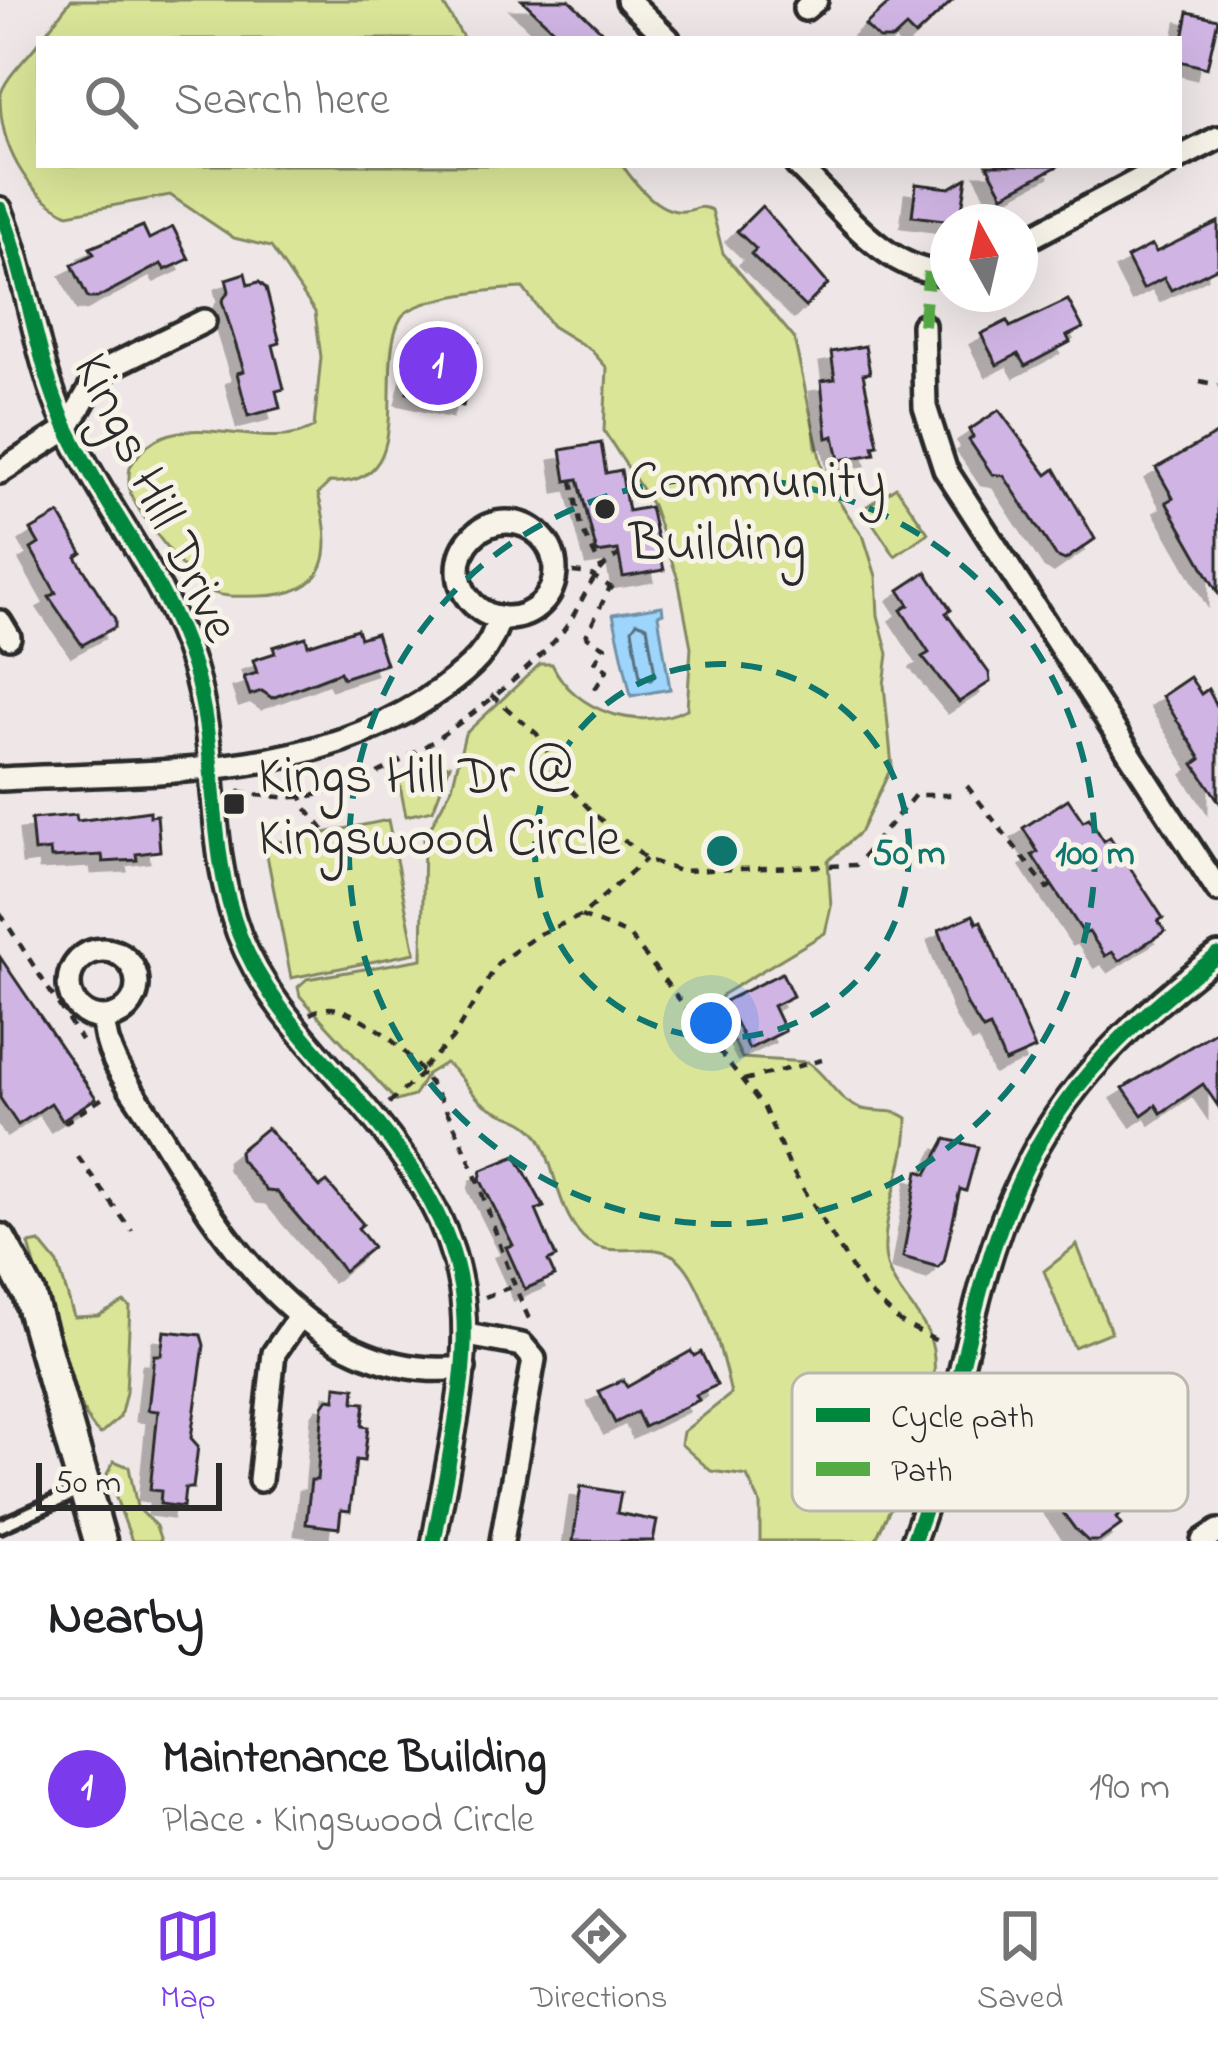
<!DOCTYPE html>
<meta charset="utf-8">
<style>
:root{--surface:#fff;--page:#f6f6f6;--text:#202124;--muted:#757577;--line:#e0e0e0;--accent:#7c3aed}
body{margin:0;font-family:"Indie Flower",sans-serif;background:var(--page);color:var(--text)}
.compass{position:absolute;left:930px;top:204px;width:108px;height:108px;border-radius:50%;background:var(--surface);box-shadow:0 12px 48px #0002;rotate:352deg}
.scale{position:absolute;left:36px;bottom:30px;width:186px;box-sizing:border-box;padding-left:12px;border:6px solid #2b2b2b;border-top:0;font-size:33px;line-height:42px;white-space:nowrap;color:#2b2b2b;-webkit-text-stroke:9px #f7f3e8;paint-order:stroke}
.you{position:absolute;left:711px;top:1023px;width:42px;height:42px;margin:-30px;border:9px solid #fff;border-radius:50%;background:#1a73e8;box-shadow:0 0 0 18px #1a73e833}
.badge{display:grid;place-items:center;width:78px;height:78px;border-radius:50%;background:var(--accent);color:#fff;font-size:39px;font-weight:700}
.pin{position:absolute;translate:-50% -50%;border:6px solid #fff;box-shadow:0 3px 12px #0006}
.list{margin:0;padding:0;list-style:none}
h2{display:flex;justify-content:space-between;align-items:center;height:156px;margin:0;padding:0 48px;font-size:51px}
h2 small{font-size:39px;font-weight:400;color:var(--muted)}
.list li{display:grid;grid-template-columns:78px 1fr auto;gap:36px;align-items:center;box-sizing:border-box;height:180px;padding:0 48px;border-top:3px solid var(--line)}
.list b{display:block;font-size:45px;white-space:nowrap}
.list p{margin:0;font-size:39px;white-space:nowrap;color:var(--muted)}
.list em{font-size:39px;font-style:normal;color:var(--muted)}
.icon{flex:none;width:66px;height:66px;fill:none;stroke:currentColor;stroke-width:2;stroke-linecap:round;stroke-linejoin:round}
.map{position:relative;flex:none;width:1218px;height:1541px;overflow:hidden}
.search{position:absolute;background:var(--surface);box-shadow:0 12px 48px #0002;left:36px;right:36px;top:36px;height:132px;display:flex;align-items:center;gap:30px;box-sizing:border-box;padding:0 42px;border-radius:0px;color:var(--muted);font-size:45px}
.sheet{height:336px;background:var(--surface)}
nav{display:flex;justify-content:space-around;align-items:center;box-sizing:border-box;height:168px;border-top:3px solid var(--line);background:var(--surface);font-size:33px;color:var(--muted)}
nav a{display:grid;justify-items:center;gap:6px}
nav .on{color:var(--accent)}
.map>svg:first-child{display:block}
.green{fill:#dae598;stroke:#828862;stroke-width:3}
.water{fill:#9dd5fc;stroke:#6f91a8;stroke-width:3}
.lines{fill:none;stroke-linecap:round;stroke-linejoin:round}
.shore{stroke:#596f7f;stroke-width:3}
.building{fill:#d0b5e4;stroke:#2b2b2b;stroke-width:3;filter:url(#shadow)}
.lane-casing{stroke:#2b2b2b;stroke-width:20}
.street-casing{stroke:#2b2b2b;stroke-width:30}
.secondary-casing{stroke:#2b2b2b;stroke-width:39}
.path{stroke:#2b2b2b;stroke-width:4.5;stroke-dasharray:9 9;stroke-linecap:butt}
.lane{stroke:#f7f3e8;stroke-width:10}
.street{stroke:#f7f3e8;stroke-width:21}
.secondary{stroke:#f7f3e8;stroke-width:30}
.quiet{stroke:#54ab44;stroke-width:12;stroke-dasharray:24 12;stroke-linecap:butt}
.cycleway-casing{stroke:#f7f3e8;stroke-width:22}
.cycleway{stroke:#00873e;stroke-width:15}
.ring{fill:none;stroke:#0f766e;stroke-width:6;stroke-dasharray:21 15}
.poi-dot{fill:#2b2b2b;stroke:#f7f3e8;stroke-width:4.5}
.labels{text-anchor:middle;stroke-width:10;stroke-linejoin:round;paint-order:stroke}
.poi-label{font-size:54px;fill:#2b2b2b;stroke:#f7f3e8;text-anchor:start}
.street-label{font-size:54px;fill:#2b2b2b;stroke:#f7f3e8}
.key{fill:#f7f3e8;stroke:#bab7af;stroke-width:3}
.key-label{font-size:33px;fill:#2b2b2b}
.centre{fill:#0f766e;stroke:#f7f3e8;stroke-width:6}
.ring-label{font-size:36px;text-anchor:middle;font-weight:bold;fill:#0f766e;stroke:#f7f3e8;stroke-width:10;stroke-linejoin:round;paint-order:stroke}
</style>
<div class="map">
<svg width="1218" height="1541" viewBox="0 0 1218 1541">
<defs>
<filter id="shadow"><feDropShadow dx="-11" dy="11" stdDeviation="0" flood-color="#0004"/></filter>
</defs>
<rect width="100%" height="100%" fill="#efe7e7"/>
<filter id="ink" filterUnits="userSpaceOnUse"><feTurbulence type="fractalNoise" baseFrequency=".00833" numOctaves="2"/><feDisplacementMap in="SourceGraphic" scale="24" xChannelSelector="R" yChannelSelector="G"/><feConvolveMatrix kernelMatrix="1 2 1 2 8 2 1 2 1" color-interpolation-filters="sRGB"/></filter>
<g filter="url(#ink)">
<g class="green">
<path d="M71,0H441L464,39H41Z"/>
<path d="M39,42V165H622C635,183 658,214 684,211C697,210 698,204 712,210L723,253L794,338L825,481L864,538L876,576L878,615L888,654L884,685L892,766L861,831L828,861L831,907L825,933L723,994L716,1005L742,1058L807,1062C827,1074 835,1099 859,1108C876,1114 892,1107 907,1118C908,1165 883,1207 885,1253C887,1286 916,1305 928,1333C953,1391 899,1488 875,1541H760V1503L747,1476L711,1471L681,1444L683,1432L731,1394C724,1362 701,1267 670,1254C642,1241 606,1262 582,1236C559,1211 556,1173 542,1143C529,1115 504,1119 483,1103C468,1092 462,1073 445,1063L427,1074L414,1096L396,1101L300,996L298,987L307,979L422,959L424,839L452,787L465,734L540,664H552C575,713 640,732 687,709L691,647L678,579L652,505L604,431L607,368L591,350L552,326L523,288C500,289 413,297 401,318C372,368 422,487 330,482L318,494C334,550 332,595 260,596C241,596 223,599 205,589C190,580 145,520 135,503C128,492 128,479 130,467C170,394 262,459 314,427L321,357L315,312L271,247L234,238L170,195L68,214C25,193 0,145 0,97C3,79 28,57 39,42Z"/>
<path d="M896,487L928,533L895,556L863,509Z"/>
<path d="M450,765L433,810L406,816L398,776Z"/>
<path d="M388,820L415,953L291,978L265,845Z"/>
<path d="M40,1242L58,1264L74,1317L98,1316L124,1302L130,1307L126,1392L120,1417L101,1434C76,1424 38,1277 29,1244Z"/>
<path d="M1077,1245L1111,1332L1074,1347L1044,1271Z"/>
<path d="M114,1461L129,1467L137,1507L156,1526L161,1541H132L107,1474Z"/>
</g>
<path class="water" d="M662,606L663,613L658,615L670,689L631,696L613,614Z"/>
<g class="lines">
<path class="shore" d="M637,622L647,626L655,674L651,680L640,677L632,629Z"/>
</g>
<g class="building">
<path d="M522,0H569L610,39H563Z"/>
<path d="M893,0H953L915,36L906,27L893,39H879L865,25Z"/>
<path d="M1188,12L1218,19L1207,68L1179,61Z"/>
<path d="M987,165H1060L1003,195Z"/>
<path d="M967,178L960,222L912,216L916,184L950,188Z"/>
<path d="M762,206L828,284L805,307L751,254L756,249L737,231Z"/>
<path d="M1218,222V267L1171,290L1164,278L1143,289L1127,258L1152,245L1156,252Z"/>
<path d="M143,226L149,239L173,227L189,259L165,270L161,264L97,298H88L72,265L94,254L90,248Z"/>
<path d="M245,273L248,285L259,282L266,288L280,343L273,345L284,389L276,391L280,408L248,416L237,373L244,371L222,301L229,291L226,279Z"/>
<path d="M1068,300L1083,328L1067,336L1070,342L1025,366L1018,354L997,365L981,334L1007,321L1010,327Z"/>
<path d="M443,334L478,343L463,406L407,393L416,356L436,361Z"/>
<path d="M865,346L870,373L863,374L878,445L873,446L875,454L839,460L834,436L827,438L821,381L835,379L831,352Z"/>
<path d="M999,410L1047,475L1055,469L1095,539L1065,560L1056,556L1004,476L992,474L969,440L973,437L969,430Z"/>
<path d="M1218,433V593L1166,502L1173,498L1156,468Z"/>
<path d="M601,443L606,473L621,470L628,511L650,507L664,570L623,577L618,550L597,553L578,479L566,481L561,450Z"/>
<path d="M59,514L82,553L76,557L115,619V627L82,645L49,597L56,593L31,549L39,544L31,530Z"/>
<path d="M926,572L951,610L946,613L989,673L990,682L959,702L922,657L929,653L901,610L909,605L899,590Z"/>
<path d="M357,629L360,638L376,633L386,664L343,678L340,672L272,698L262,691L250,695L244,677L257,673L253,660L275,653L273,647L306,637L308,645Z"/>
<path d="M1190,677L1201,694L1208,689L1218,708V800L1194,764L1201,759L1162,696Z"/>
<path d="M1068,799L1083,821L1089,818L1104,841L1110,837L1163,918L1158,921L1165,931L1119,961L1112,952L1105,956L1089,932L1084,934L1032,855L1038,852L1023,828Z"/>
<path d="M150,811V816L157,815L160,851L136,854L137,860L103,862L102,855L51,858L50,850L34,852L31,819L76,815L77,821Z"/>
<path d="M973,915L977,923L981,921L1035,1049L1005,1062L990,1027L983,1030L967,1005L939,930Z"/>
<path d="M0,957L96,1098L62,1120L51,1103L18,1125L0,1098Z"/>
<path d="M782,973L793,996L773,1006L785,1031L749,1049L725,1001Z"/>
<path d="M1218,1030V1106L1203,1084L1161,1113L1156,1105L1142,1115L1123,1088Z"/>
<path d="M267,1128L320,1187L327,1182L363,1224L358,1228L373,1247L344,1271L277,1192L267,1191L240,1159L239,1151Z"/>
<path d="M946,1139L978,1147L966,1191L960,1189L944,1261L938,1267L903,1257L918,1171L927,1174Z"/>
<path d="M516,1156L544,1207L536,1210L556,1257L548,1261L555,1276L525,1289L506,1247L513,1245L480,1179L482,1170Z"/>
<path d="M164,1331L201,1335L204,1345L191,1438L198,1446L193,1488H185L183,1507L160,1504L161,1491L150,1490L158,1411L148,1410L154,1355H161Z"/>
<path d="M691,1351L694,1356L701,1352L717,1385L696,1395L699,1400L644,1427L637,1412L615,1423L599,1391L623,1380L627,1387Z"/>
<path d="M336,1386L355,1388L354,1402L365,1403L362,1426L368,1427L364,1461L356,1460L350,1511L341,1510L339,1528L306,1524L311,1480H317L323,1406L328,1399L335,1400Z"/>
<path d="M1021,1399L1030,1403L1084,1481L1097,1482L1120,1515L1116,1518L1121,1525L1099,1541H1088L1075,1529L1042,1484L1033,1491L1002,1443L1006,1440L992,1420Z"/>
<path d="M581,1486L621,1493L617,1513L657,1521L653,1541H573Z"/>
</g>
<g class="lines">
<g class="lane-casing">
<path id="lane" d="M0,1526L79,1491"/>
</g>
<g class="street-casing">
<g id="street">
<path d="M628,0L668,39"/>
<path d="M805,9L816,0"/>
<path d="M1179,158L1218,138"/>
<path d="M797,165C839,205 885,274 948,273"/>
<path d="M0,209C29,279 34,356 66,426C104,507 166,579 193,666C220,753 206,847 239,934C263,997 310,1044 354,1095C501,1264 471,1336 434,1541"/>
<path d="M1020,243L1167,165"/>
<path d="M923,325L925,407L945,469L1218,890"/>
<path d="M0,472L67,429L93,384L110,367L204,321"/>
<circle cx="507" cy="570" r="48"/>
<path d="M0,622L9,637"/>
<path d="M0,779C152,770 315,782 443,688C469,669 492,650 499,617"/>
<circle cx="103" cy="984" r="34"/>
<path d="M104,1019C104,1059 135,1092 155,1126C222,1238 313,1385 464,1368"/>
<path d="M467,1335L522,1345L534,1359L502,1541"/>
<path d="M260,1480L274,1353L299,1317"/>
<path d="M913,1541C959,1424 966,1293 1020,1180C1064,1084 1136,1018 1218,955"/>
<path d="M1203,1541L1218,1531"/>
</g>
</g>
<g class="secondary-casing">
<path id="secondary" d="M0,1240L29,1294L100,1541"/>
</g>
<g class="path">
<path d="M1200,381L1218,385"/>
<path d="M572,481L581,527L602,570"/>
<path d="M555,570L590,574L618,592"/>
<path d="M595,689L607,670L595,662L605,647L586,636L611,585"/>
<path d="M491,695L537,734L565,783L593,813L646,859L679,871L856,865L915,795H953"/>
<path d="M294,775L306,808L326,832"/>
<path d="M967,786L1047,888L1052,885"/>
<path d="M238,791C266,797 292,800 321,794C397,777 507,694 559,636C580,613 590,569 619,555"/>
<path d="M0,913L81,1040"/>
<path d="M581,916L629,935L764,1108L790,1167L864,1288L900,1322L943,1344"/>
<path d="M310,1014C330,1003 342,1009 361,1019C467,1077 482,1223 532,1325"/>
<path d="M423,1068L452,1039L498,963L539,934L581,916L646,859"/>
<path d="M744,1080L822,1060"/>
<path d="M389,1103L425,1071"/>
<path d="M64,1123L106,1096"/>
<path d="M78,1157L132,1231"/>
<path d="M485,1297L513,1286"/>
</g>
<use href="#lane" class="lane"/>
<use href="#street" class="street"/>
<use href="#secondary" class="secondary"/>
<path class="quiet" d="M923,325L929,272"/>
<g class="cycleway-casing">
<g id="cycleway">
<path d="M0,209C29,279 34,356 66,426C104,507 166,579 193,666C220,753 206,847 239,934C263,997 310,1044 354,1095C501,1264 471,1336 434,1541"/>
<path d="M913,1541C959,1424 966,1293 1020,1180C1064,1084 1136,1018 1218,955"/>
</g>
</g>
<use href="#cycleway" class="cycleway"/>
</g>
</g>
<g class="ring">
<circle cx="722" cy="851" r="187"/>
<circle cx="722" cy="851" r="373"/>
</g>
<g class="poi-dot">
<circle cx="605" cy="509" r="12"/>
<rect x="222" y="792" width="24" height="24" rx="6"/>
</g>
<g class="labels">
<g class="poi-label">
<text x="629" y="497">Community<tspan x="629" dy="62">Building</tspan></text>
<text x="258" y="792">Kings Hill Dr @<tspan x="258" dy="62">Kingswood Circle</tspan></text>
</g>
<g class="street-label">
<text transform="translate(159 496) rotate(64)" y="19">Kings Hill Drive</text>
</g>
</g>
<rect x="792" y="1373" width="396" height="138" rx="18" class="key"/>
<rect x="816" y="1408" width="54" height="14" fill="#00873e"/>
<rect x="816" y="1462" width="54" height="14" fill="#54ab44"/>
<g class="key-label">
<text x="891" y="1427">Cycle path</text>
<text x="891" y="1481">Path</text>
</g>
<circle cx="722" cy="851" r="18" class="centre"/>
<g class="ring-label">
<text x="909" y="864">50 m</text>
<text x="1095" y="864">100 m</text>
</g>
</svg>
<svg class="compass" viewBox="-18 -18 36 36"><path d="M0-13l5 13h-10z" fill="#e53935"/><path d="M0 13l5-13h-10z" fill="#757577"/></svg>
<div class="scale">50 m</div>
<div class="you"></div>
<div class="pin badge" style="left:438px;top:366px">1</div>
<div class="search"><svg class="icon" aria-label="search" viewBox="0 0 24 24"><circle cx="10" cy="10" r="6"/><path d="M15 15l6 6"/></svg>Search here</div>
</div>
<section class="sheet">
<h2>Nearby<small></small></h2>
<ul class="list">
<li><span class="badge">1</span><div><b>Maintenance Building</b><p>Place · Kingswood Circle</p></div><em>190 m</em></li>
</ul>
</section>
<nav>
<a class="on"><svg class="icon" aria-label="map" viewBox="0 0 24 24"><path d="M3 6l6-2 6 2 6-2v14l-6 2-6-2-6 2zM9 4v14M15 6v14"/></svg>Map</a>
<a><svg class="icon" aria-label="directions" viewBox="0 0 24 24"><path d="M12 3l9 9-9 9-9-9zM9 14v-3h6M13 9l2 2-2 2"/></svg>Directions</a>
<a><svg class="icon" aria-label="saved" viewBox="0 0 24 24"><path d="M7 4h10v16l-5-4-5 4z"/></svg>Saved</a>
</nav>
